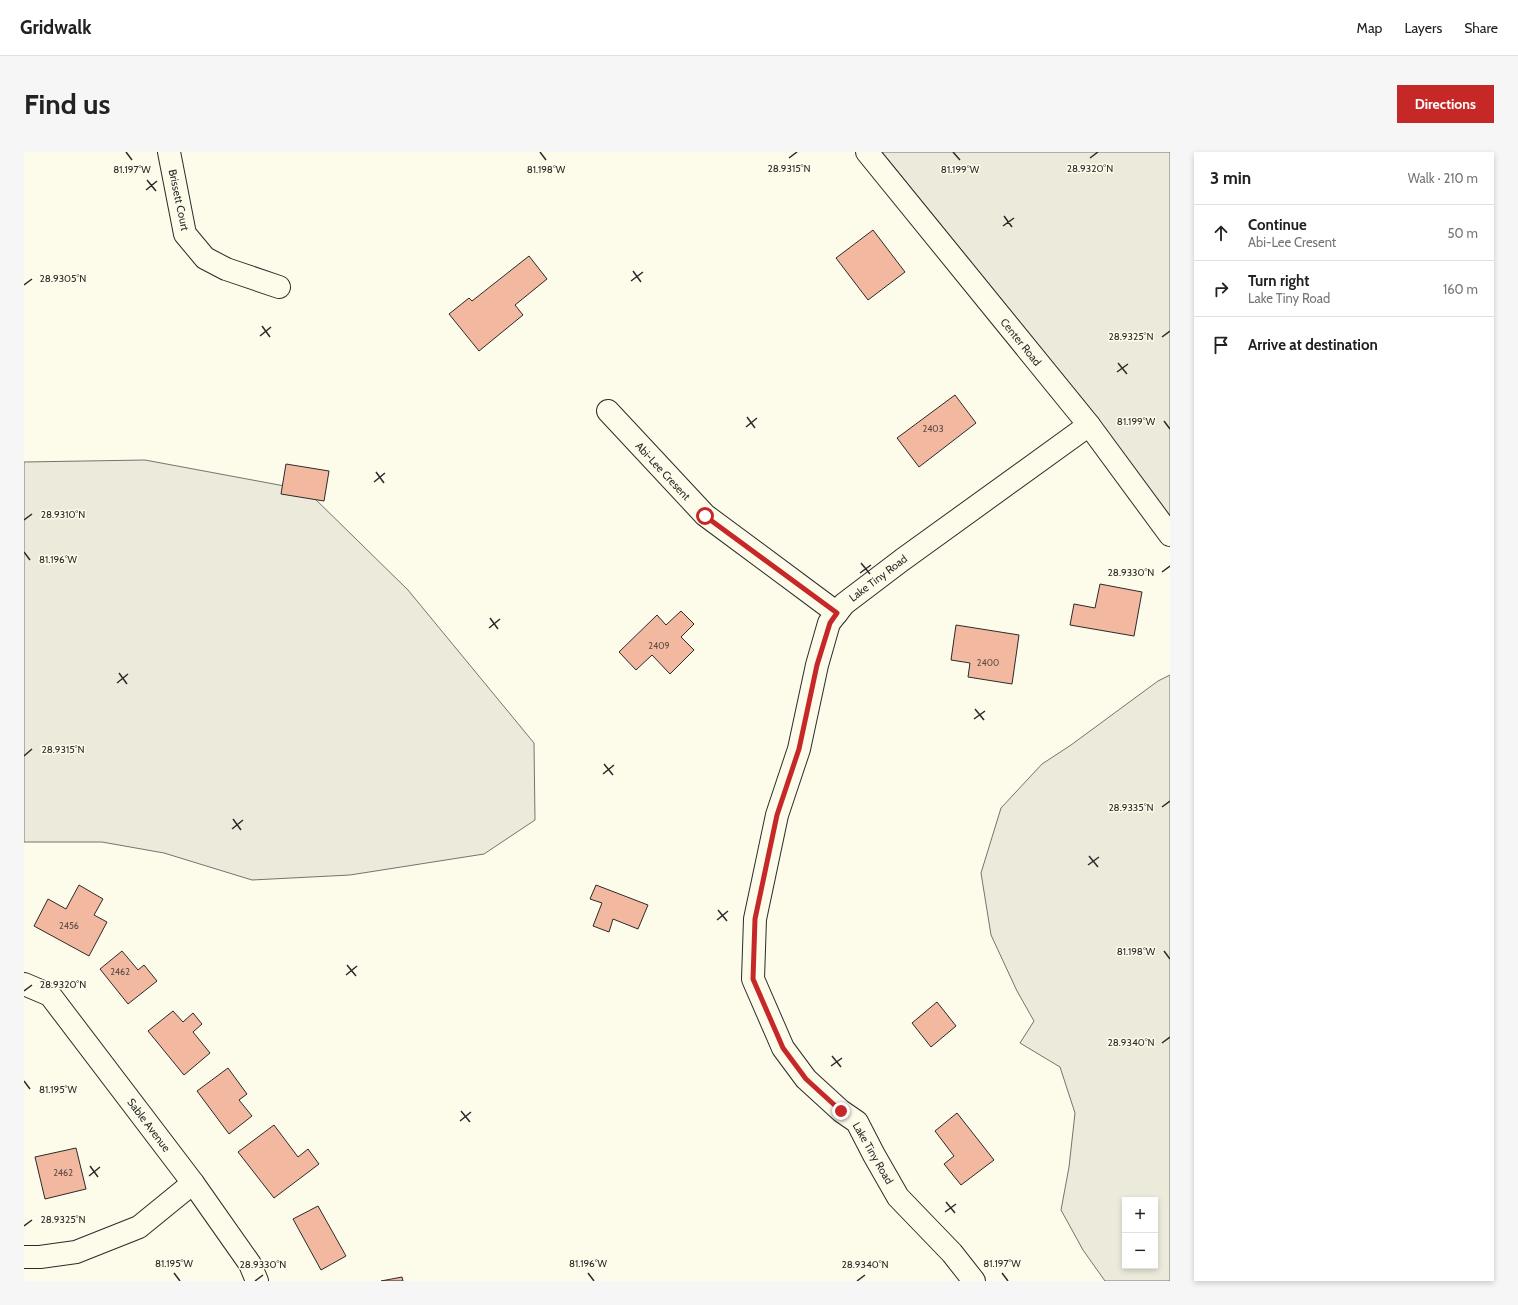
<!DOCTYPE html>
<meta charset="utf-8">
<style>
:root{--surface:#fff;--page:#f6f6f6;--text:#222;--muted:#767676;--line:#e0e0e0;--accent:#c62828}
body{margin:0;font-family:Cabin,sans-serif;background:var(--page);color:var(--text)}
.controls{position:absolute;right:12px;bottom:12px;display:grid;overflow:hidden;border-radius:0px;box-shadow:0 2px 6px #0003}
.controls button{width:36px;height:36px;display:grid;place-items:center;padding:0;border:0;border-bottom:1px solid var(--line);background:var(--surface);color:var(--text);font:20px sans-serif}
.stop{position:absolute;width:12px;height:12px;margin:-9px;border:3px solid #c62828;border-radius:50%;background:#fff}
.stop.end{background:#c62828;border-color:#fff;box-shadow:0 1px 4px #0008}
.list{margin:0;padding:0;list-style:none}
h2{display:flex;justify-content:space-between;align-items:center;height:52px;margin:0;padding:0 16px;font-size:17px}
h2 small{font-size:13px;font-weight:400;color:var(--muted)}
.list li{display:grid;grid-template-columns:26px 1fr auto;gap:12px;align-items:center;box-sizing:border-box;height:56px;padding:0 16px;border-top:1px solid var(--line)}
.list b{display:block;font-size:15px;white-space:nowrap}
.list p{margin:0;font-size:13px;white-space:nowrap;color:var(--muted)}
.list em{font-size:13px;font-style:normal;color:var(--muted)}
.icon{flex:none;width:22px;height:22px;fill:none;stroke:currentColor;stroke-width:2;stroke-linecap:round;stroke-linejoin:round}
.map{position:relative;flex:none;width:1146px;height:1129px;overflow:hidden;border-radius:0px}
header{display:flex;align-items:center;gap:24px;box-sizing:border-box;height:56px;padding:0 20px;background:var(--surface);border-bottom:1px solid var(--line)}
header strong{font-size:19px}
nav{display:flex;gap:22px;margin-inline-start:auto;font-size:14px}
.intro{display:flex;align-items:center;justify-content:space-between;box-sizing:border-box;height:96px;padding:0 24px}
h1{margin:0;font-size:28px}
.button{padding:10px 18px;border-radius:0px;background:var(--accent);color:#fff;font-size:14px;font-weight:700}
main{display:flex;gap:24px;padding:0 24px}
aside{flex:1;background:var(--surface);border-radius:0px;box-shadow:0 2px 6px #0003}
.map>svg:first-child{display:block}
.green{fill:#ecebdb;stroke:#74746e;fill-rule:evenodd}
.building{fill:#f2b8a0;stroke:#2b2b2b}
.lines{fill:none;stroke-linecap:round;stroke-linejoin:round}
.minor-casing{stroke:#2b2b2b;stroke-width:24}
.minor{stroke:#fdfbea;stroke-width:22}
.route{stroke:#c62828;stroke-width:5}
.ticks{fill:none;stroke:#2b2b2b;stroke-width:1.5}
.labels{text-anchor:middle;stroke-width:3;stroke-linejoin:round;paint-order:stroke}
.number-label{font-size:9px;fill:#5d4e48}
.street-label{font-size:11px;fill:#2b2b2b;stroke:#fdfbea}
.ticks-label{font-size:10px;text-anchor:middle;fill:#2b2b2b;stroke:#fdfbea;stroke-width:3;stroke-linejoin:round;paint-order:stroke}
</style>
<header>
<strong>Gridwalk</strong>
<nav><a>Map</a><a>Layers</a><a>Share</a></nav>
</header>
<div class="intro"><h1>Find us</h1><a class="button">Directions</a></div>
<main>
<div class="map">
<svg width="1146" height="1129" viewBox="0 0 1146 1129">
<rect width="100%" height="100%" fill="#fdfbea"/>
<g class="green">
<path d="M858,0H1146V364L1066,256Z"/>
<path d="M121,308L282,338L384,438L510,591L511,668L460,702L326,723L228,728L140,701L78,690H0V310Z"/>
<path d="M1146,523V1129H1081L1059,1098L1037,1058L1045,1015L1051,961L1036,915L996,891L1010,869L993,839L967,783L957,721L977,656L1018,612L1047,593L1134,529ZM1101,1048H1131V1114H1101Z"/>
</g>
<g class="building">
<path d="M849,78L881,120L844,148L812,106Z"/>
<path d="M505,104L523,127L491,153L499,163L455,199L425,162L445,146L448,149Z"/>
<path d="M931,243L952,271L895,315L873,286Z"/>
<path d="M262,312L305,319L300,349L257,342Z"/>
<path d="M1076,432L1118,440L1110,484L1046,473L1050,452L1071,456Z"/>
<path d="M657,459L670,472L657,485L670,498L646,522L628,503L612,518L595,500L633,463L642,473Z"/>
<path d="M932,473L995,483L988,532L944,525L946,511L927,508Z"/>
<path d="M55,733L79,747L70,763L83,770L65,804L10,774L24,747L42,757Z"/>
<path d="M572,733L624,753L614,777L589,767L585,780L569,774L578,751L566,747Z"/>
<path d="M98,799L114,818L120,813L133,829L104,852L76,817Z"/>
<path d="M913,850L932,874L907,895L888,871Z"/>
<path d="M149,859L159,870L169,861L178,872L169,880L186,901L160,923L124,879Z"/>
<path d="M204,916L223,942L215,948L228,964L205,982L173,939Z"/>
<path d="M933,961L970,1008L937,1033L920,1012L930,1004L911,979Z"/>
<path d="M250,973L274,1005L284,997L295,1012L250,1046L214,1000Z"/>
<path d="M52,996L62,1037L21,1047L11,1005Z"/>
<path d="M294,1054L322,1104L297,1118L269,1067Z"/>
<path d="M378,1125L379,1129H357Z"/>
</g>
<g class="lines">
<g class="minor-casing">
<g id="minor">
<path d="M145,0L161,82L181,106L202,117L255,135"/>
<path d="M843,0L1065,273L1146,383"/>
<path d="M584,259L681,363L813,461"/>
<path d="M0,832L26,843L169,1031L226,1112L233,1129"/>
<path d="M0,1105H16L52,1100L115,1075L169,1031"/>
<path d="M950,1129L928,1101L874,1045L850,1003L833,970L817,959L782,927L759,896L729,827L731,767L753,663L775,597L793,513L805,471L820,452L878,408L1065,273"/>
</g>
</g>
<use href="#minor" class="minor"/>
</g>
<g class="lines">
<path class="route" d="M681,364L813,461L806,471L793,513L775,597L753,663L731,767L729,827L759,896L782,927L817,959"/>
</g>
<path class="ticks" d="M102,0L108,8M516,0L522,8M929,0L936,8M765,6L773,0M1066,6L1074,0M123,28L132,39M122,38L133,29M980,64L988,75M979,74L990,66M609,119L617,130M607,129L619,120M0,133L8,127M238,174L246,185M236,184L247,175M1138,185L1146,179M1094,211L1103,222M1093,220L1104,212M723,265L731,276M1140,269L1146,277M722,275L733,266M352,320L360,331M350,330L361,321M0,368L8,362M0,400L6,408M837,411L846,422M1138,420L1146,414M836,421L847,413M466,466L474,477M465,476L476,467M95,521L103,532M93,531L104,522M951,557L960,568M950,567L961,559M0,604L8,597M580,612L589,623M579,622L590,613M1138,655L1146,649M209,667L217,678M208,677L219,668M1065,704L1074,715M1064,713L1075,705M694,758L703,769M693,768L704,759M1140,799L1146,807M323,813L332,824M322,823L333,814M0,839L8,833M1138,891L1146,885M808,904L817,915M807,914L818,906M0,929L6,937M437,959L446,970M436,969L447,960M66,1014L74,1025M65,1024L76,1015M922,1050L931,1061M921,1060L932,1052M0,1074L8,1068M150,1121L156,1129M564,1121L570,1129M978,1121L984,1129M231,1129L239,1123M833,1129L841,1123"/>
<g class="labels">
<g class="number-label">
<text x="909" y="280">2403</text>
<text x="635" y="497">2409</text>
<text x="964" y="514">2400</text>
<text x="45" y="777">2456</text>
<text x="96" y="823">2462</text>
<text x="39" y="1024">2462</text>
</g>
<g class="street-label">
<text transform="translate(155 48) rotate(78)" y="4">Brissett Court</text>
<text transform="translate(997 190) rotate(51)" y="4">Center Road</text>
<text transform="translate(639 319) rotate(47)" y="4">Abi-Lee Cresent</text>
<text transform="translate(854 426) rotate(-37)" y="4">Lake Tiny Road</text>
<text transform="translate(125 973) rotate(53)" y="4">Sable Avenue</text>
<text transform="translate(849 1001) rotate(60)" y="4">Lake Tiny Road</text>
</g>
</g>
<g class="ticks-label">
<text x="765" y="20">28.9315°N</text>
<text x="1066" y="20">28.9320°N</text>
<text x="108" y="21">81.197°W</text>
<text x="522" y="21">81.198°W</text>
<text x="936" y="21">81.199°W</text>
<text x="39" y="130">28.9305°N</text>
<text x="1107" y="188">28.9325°N</text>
<text x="1112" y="273">81.199°W</text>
<text x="39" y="366">28.9310°N</text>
<text x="34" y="411">81.196°W</text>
<text x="1107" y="424">28.9330°N</text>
<text x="39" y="601">28.9315°N</text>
<text x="1107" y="659">28.9335°N</text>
<text x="1112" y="803">81.198°W</text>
<text x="39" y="836">28.9320°N</text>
<text x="1107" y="894">28.9340°N</text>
<text x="34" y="941">81.195°W</text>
<text x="39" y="1071">28.9325°N</text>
<text x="150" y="1115">81.195°W</text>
<text x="564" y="1115">81.196°W</text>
<text x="978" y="1115">81.197°W</text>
<text x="239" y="1116">28.9330°N</text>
<text x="841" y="1116">28.9340°N</text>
</g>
</svg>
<div class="controls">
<button>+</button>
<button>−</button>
</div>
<div class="stop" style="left:681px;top:364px"></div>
<div class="stop end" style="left:817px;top:959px"></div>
</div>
<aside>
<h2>3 min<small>Walk · 210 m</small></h2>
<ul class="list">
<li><svg class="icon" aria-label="ahead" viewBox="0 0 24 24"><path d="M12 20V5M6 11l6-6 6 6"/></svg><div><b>Continue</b><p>Abi-Lee Cresent</p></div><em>50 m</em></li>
<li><svg class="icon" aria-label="right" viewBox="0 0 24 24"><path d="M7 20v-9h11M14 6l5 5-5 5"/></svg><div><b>Turn right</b><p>Lake Tiny Road</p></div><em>160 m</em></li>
<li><svg class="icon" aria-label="arrive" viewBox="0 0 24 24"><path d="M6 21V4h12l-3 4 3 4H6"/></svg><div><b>Arrive at destination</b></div></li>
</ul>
</aside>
</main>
